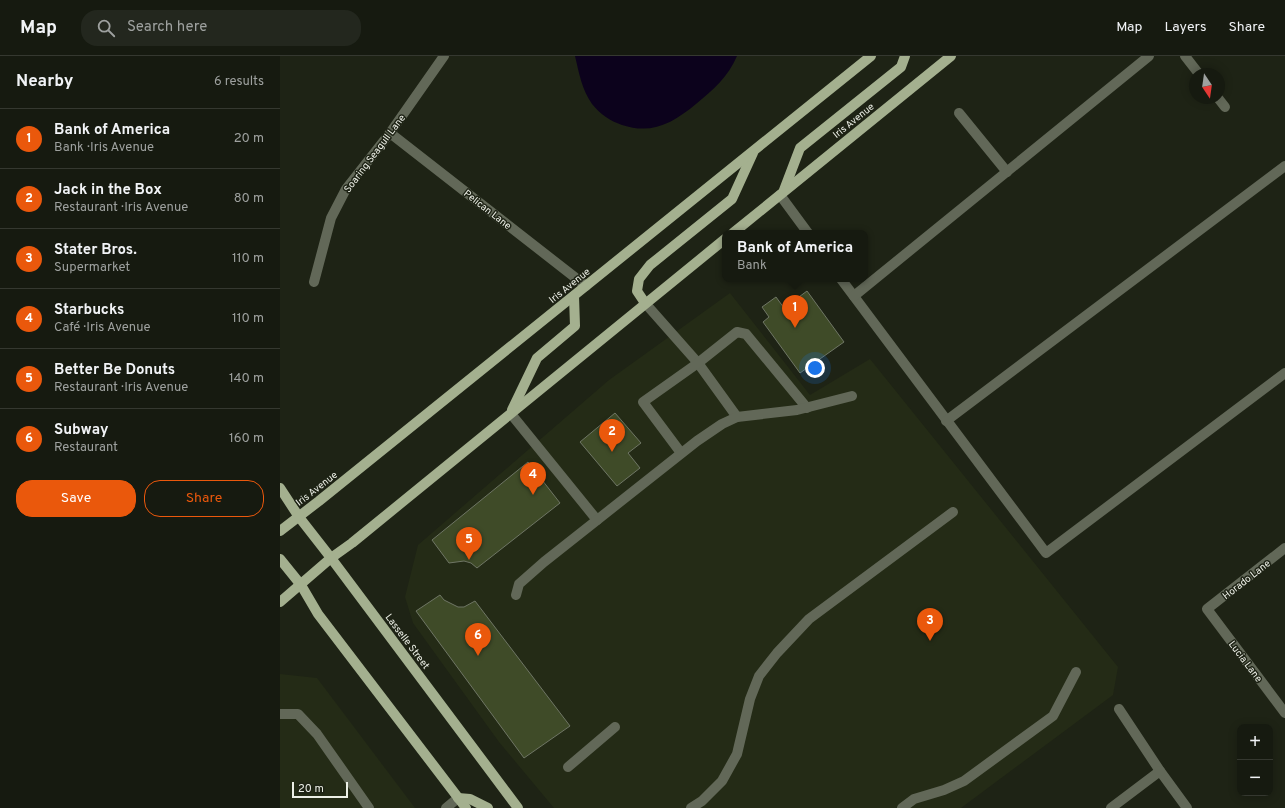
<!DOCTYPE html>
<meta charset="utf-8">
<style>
:root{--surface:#161a10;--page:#23271e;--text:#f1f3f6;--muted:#9ea19f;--line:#353830;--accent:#ea580c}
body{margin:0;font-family:Overpass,sans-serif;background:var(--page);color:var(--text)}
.controls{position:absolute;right:12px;bottom:12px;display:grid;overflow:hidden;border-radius:8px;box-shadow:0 2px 10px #0003}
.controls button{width:36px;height:36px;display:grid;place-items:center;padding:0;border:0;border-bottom:1px solid var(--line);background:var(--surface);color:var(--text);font:20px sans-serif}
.compass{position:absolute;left:909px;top:12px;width:36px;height:36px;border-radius:50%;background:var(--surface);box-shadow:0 2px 10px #0003;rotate:167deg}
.scale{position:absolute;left:12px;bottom:10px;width:56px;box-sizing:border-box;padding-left:4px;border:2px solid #ecefe6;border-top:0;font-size:11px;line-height:14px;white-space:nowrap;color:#ecefe6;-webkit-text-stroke:3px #1e2315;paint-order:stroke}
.you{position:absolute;left:535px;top:312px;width:14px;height:14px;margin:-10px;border:3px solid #fff;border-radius:50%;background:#1a73e8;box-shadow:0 0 0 6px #1a73e833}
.badge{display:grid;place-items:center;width:26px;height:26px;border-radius:50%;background:var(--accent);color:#fff;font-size:13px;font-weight:700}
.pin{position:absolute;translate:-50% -33px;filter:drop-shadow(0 1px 2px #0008)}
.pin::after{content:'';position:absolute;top:21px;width:14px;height:12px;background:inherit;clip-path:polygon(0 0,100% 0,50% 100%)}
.popup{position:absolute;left:442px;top:174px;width:146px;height:52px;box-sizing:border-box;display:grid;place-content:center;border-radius:8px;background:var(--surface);filter:drop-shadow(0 1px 3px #0005);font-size:13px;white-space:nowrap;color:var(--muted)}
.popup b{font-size:15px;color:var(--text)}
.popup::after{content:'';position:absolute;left:50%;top:100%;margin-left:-8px;border:8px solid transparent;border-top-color:var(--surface)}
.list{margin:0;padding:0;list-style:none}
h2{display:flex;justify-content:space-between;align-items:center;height:52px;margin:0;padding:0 16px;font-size:17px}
h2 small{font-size:13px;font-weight:400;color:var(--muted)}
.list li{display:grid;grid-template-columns:26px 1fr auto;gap:12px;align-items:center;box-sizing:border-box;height:60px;padding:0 16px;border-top:1px solid var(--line)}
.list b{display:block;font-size:15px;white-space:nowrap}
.list p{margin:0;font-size:13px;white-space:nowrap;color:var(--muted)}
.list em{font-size:13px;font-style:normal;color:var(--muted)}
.actions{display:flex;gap:8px;padding:12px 16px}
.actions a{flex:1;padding:9px 0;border:1px solid var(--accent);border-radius:16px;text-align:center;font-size:14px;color:var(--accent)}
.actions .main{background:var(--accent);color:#fff}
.icon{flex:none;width:22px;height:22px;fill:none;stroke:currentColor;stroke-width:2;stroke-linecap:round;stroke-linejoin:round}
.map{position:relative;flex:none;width:1005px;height:752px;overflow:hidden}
header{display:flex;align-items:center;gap:24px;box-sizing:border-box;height:56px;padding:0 20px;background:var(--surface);border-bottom:1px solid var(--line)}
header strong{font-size:19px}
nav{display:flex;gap:22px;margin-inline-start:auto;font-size:14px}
.search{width:280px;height:36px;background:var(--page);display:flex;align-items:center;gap:10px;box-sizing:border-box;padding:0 14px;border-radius:16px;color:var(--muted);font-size:15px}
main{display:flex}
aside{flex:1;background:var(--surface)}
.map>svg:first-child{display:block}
.built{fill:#242b16}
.water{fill:#0c021c}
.building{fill:#3f4b28;stroke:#6f7665}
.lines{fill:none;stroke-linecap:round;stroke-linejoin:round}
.minor{stroke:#626858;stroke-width:10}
.major{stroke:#a4b08f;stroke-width:10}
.labels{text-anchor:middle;stroke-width:3;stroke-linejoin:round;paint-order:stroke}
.street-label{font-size:10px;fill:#ecefe6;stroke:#1e2315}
</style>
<header>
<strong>Map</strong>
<div class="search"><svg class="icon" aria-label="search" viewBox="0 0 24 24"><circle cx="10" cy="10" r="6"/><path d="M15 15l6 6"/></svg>Search here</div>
<nav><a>Map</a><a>Layers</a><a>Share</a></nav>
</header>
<main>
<aside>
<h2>Nearby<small>6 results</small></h2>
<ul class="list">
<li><span class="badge">1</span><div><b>Bank of America</b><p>Bank · Iris Avenue</p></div><em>20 m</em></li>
<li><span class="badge">2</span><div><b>Jack in the Box</b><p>Restaurant · Iris Avenue</p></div><em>80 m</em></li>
<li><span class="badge">3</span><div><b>Stater Bros.</b><p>Supermarket</p></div><em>110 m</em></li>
<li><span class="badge">4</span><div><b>Starbucks</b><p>Café · Iris Avenue</p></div><em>110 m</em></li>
<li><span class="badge">5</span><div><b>Better Be Donuts</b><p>Restaurant · Iris Avenue</p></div><em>140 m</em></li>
<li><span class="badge">6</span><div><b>Subway</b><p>Restaurant</p></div><em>160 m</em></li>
</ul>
<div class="actions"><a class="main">Save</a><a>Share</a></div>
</aside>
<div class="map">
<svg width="1005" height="752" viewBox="0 0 1005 752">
<rect width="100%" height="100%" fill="#1e2315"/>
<g class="built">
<path d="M450,237L530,339L590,303L838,611L833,639L681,752H274L219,686L133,567L125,541L138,489L329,324Z"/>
<path d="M0,618L37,622L135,752H0Z"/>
</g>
<path class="water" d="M295,0H457C448,21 433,34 416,48C393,67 372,79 342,69C330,65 320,58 312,48C302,34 299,17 295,0Z"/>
<g class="building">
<path d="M527,235L564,286L520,317L483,266L489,261L482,251L496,241L504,252Z"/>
<path d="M335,357L361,387L348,397L360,412L337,430L300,386Z"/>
<path d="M248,406L280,447L197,512L191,507L184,505L169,507L152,484Z"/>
<path d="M160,539L164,544L178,551H184L195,545L290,670L244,702L136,555Z"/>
</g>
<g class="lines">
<g class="minor">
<path d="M905,0L919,18"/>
<path d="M938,42L945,51"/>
<path d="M679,57L727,116"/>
<path d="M110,77L306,230"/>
<path d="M500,139L528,177"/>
<path d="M561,223L766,497L1005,317"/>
<path d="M34,226L51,162L66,133L110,77L164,0"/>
<path d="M574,240L869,0"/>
<path d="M365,247L418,307L457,361"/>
<path d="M231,358L317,464"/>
<path d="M666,365L1005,110"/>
<path d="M401,397L363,346L418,307L457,276L466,278L527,352"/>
<path d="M1005,492L927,553L1005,657"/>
<path d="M236,539L239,528L264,506L417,385L442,368L457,361L517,354L572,340"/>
<path d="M839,653L880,715L907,752"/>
<path d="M0,658H18L37,678L89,752"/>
<path d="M288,711L335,671"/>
<path d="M166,752L178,742"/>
<path d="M411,752L422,745L442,725L457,698L470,643L479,620L497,597L529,563L673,456"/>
<path d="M622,752L634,743L664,734L684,725L773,660L796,616"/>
<path d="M831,752L880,715"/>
</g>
<g class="major">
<path d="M504,134L520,92L621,11L625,0"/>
<path d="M453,177L671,0"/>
<path d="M365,247L357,235L359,223L370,209L452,143L473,97"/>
<path d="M232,354L257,302L295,270L294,240"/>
<path d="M0,432L19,461L51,502L238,752"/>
<path d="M0,475L39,445L591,0"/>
<path d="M0,503L21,529L38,558L186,752"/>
<path d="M0,546L51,502L72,487L445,183"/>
<path d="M178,742L190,743L208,752"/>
</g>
</g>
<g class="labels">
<g class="street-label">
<text transform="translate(573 64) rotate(-39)" y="4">Iris Avenue</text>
<text transform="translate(94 97) rotate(-53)" y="4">Soaring Seagull Lane</text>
<text transform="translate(208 153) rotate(38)" y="4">Pelican Lane</text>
<text transform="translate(289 229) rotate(-39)" y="4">Iris Avenue</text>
<text transform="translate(36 432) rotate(-38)" y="4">Iris Avenue</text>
<text transform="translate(966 523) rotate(-38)" y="4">Horado Lane</text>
<text transform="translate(128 585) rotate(53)" y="4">Lasselle Street</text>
<text transform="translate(966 605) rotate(53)" y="4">Lucia Lane</text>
</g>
</g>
</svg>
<div class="controls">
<button>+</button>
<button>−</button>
</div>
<svg class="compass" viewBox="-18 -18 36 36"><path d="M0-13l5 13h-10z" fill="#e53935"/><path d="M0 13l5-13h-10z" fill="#9ea19f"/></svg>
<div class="scale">20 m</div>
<div class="you"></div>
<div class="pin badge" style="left:515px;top:272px">1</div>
<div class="popup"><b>Bank of America</b>Bank</div>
<div class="pin badge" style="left:332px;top:396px">2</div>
<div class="pin badge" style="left:650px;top:585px">3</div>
<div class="pin badge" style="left:253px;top:439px">4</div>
<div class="pin badge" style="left:189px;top:504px">5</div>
<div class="pin badge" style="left:198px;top:600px">6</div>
</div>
</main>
